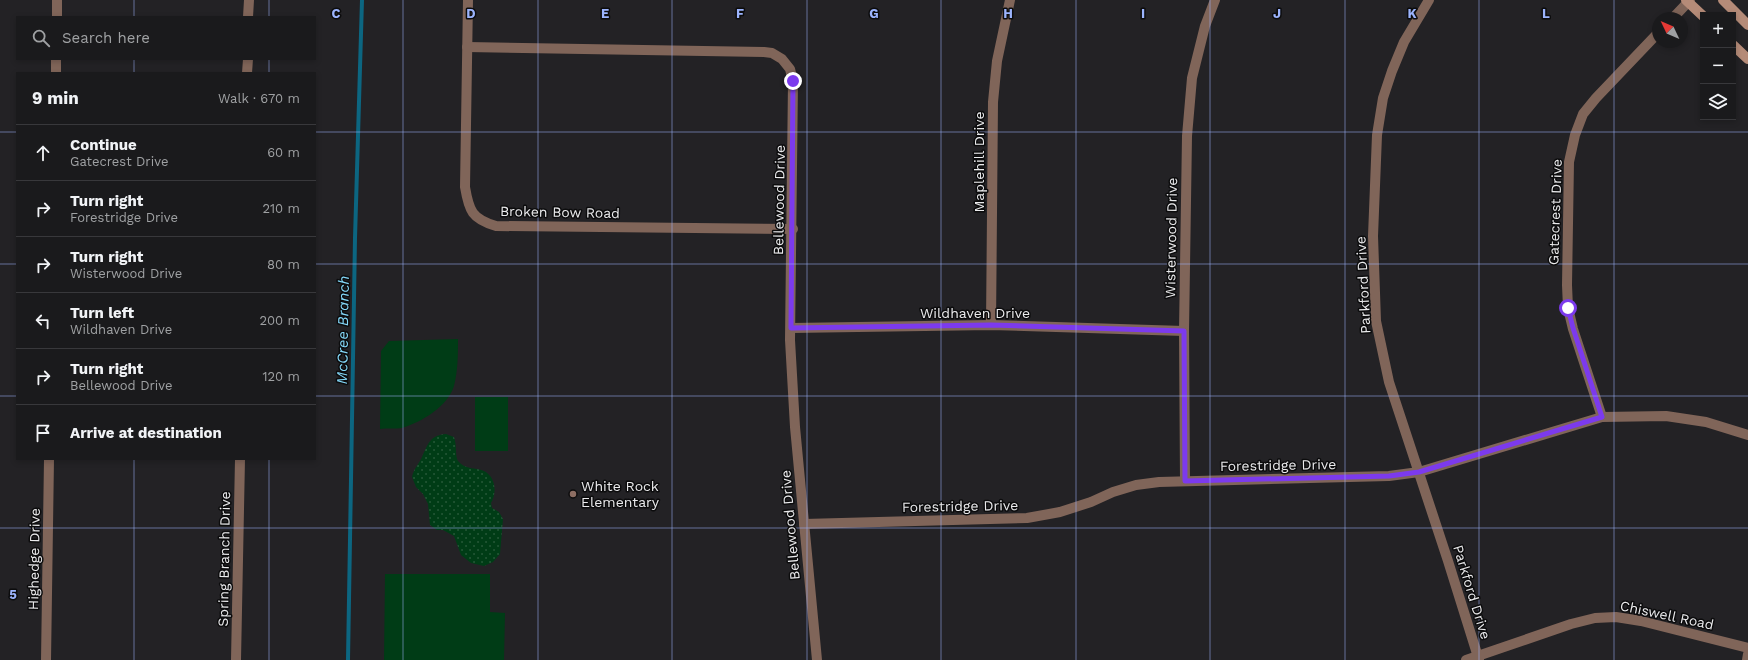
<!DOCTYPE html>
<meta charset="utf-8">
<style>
:root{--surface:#1a1a1c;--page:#272729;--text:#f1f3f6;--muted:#9fa1a3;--line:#38383b}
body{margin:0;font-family:"Work Sans",sans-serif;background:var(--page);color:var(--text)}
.controls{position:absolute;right:12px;top:12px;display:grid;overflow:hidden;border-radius:0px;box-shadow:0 2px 6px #0003}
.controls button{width:36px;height:36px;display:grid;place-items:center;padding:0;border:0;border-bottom:1px solid var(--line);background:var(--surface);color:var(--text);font:20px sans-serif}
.compass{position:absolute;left:1652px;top:12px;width:36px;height:36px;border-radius:50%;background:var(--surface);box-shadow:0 2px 6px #0003;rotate:314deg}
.stop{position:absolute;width:12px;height:12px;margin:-9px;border:3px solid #7c3aed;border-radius:50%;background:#fff}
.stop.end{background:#7c3aed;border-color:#fff;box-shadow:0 1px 4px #0008}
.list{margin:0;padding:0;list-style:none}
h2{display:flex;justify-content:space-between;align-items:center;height:52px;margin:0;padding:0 16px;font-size:17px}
h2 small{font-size:13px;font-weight:400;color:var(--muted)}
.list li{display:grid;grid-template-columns:26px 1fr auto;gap:12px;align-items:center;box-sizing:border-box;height:56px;padding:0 16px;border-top:1px solid var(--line)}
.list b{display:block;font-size:15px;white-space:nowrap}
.list p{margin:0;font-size:13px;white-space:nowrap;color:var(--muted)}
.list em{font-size:13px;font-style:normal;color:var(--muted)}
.icon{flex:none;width:22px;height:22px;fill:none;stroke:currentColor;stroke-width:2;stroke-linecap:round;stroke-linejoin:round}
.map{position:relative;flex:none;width:1748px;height:660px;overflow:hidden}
.search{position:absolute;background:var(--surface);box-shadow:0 2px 6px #0003;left:16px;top:16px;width:300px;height:44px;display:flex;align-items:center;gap:10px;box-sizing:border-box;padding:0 14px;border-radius:0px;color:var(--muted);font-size:15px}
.panel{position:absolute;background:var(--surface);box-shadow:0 2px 6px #0003;left:16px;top:72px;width:300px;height:388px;border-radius:0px}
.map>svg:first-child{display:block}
.green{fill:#003c16}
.park{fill:url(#park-dots)}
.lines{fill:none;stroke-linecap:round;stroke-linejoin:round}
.stream{stroke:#0c6681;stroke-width:4}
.minor{stroke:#806559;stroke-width:10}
.secondary{stroke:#b58b78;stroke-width:10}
.route{stroke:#7c3aed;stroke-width:5}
.grid{fill:none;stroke:#9cb4fd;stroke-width:1;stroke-opacity:0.55}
.education-dot{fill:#8d6e63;stroke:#0c0c0d;stroke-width:1.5}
.labels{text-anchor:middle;stroke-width:3;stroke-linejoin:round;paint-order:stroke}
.street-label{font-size:14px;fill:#ebebed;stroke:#0c0c0d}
.poi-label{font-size:14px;fill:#ebebed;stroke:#0c0c0d;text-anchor:start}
.water-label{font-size:15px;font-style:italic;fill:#85d9fa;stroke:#0c0c0d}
.grid-label{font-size:13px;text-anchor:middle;font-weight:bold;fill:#9cb4fd;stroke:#0c0c0d;stroke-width:3;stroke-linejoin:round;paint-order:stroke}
</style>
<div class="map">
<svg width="1748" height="660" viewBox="0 0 1748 660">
<defs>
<pattern id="park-dots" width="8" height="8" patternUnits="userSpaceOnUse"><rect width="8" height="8" fill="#003c16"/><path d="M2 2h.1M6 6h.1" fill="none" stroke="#255838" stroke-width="1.8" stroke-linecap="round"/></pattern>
</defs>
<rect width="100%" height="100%" fill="#232225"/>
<g class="green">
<path d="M458,339C458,355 458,370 454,386C448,406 422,422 402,428C396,429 387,428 380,429L381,351L389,341Z"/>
<rect x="475" y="397" width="33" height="54"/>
<path d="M385,574H490V612L505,613L504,660H384Z"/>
</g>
<path class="park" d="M446,434L454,437C457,444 455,457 458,461C465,470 475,467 484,471C496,477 497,493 491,503L492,508L499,512L503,519L500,554L493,562L484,566L471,563L461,555L454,536L443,530H437L430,525L428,504L423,494L416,487L412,477C414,468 419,464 422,457C428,444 430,435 446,434Z"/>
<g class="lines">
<path class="stream" d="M348,660L355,238L362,0"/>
<g class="minor">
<path d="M468,0L465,187C469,211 472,219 496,226L793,229"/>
<path d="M1429,0L1404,42L1392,71L1383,98L1377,135L1373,236L1376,321L1389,382L1448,561L1479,660"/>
<path d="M57,17V0"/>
<path d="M248,17L249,0"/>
<path d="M1673,18L1690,0"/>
<path d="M467,47L764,52L772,53L782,59L790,69L793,81L790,340L795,427L817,660"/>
<path d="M56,73V59"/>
<path d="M247,73L248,59"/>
<path d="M991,325L993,102L997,61L1010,0"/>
<path d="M791,328L991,325L1184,331"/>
<path d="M1602,417L1573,329L1568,308L1567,285L1569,162L1575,135L1583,114L1596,98L1658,33"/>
<path d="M1185,481L1184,331L1187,136L1192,78L1205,26L1215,0"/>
<path d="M804,524L1027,518L1060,512L1091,502L1113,492L1136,485L1159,482L1389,476L1419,472L1602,417L1666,416L1706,422L1748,435"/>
<path d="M46,660L49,459"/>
<path d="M236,660L240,459"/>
<path d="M1466,660L1571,624L1595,618L1616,617L1641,621L1748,648"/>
<path d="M1747,660L1748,654"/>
</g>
<g class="secondary">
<path d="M1686,0L1703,16"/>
<path d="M1723,0L1748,25"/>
<path d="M1733,45L1748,59"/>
</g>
</g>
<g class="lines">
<path class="route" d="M793,81L791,328L991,325L1184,331L1185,481L1389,476L1419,472L1602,417L1573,328L1568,308"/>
</g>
<path class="grid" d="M134,0V17M269,0V17M403,0V660M538,0V660M672,0V660M807,0V660M941,0V660M1076,0V660M1210,0V660M1345,0V660M1479,0V660M1614,0V660M134,59V73M269,59V73M0,132H17M315,132H1748M0,264H17M315,264H1748M0,396H17M315,396H1748M134,459V660M269,459V660M0,528H1748"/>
<circle class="education-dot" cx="573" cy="494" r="4"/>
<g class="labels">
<g class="street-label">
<text transform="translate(979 162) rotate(-90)" y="5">Maplehill Drive</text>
<text transform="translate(779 200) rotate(-89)" y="5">Bellewood Drive</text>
<text transform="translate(560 212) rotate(1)" y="5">Broken Bow Road</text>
<text transform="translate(1555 212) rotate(-88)" y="5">Gatecrest Drive</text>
<text transform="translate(1171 238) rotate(-89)" y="5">Wisterwood Drive</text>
<text transform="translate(1363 285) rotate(-93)" y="5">Parkford Drive</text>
<text x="975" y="318">Wildhaven Drive</text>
<text transform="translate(1278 465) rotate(-1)" y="5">Forestridge Drive</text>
<text transform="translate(960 506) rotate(-1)" y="5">Forestridge Drive</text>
<text transform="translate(790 525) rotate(-95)" y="5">Bellewood Drive</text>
<text transform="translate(34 559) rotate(-89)" y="5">Highedge Drive</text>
<text transform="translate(224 559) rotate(-89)" y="5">Spring Branch Drive</text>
<text transform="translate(1472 592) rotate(73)" y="5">Parkford Drive</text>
<text transform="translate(1667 615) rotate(12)" y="5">Chiswell Road</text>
</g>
<g class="poi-label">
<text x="581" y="491">White Rock<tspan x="581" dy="16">Elementary</tspan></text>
</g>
<g class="water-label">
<text transform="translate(343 330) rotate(-89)" y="5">McCree Branch</text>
</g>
</g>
<g class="grid-label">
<text x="336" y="18">C</text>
<text x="471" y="18">D</text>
<text x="605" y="18">E</text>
<text x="740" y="18">F</text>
<text x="874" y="18">G</text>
<text x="1008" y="18">H</text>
<text x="1143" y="18">I</text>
<text x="1277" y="18">J</text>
<text x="1412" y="18">K</text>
<text x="1546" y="18">L</text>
<text x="13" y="599">5</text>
</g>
</svg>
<div class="controls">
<button>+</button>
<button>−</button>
<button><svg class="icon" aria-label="layers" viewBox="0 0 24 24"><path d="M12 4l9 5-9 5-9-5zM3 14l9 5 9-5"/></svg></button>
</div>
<svg class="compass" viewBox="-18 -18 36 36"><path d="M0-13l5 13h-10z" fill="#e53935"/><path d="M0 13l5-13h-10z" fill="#9fa1a3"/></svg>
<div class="stop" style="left:1568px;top:308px"></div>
<div class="stop end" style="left:793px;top:81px"></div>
<div class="search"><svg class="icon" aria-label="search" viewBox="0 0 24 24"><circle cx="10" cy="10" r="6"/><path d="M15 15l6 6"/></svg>Search here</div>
<section class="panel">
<h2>9 min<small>Walk · 670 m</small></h2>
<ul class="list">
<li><svg class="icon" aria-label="ahead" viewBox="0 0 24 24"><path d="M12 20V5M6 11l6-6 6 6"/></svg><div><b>Continue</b><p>Gatecrest Drive</p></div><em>60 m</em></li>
<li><svg class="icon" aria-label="right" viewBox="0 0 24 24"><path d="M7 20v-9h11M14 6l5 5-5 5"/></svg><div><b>Turn right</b><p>Forestridge Drive</p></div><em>210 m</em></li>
<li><svg class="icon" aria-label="right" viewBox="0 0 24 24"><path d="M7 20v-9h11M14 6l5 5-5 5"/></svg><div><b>Turn right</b><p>Wisterwood Drive</p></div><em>80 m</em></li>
<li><svg class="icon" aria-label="left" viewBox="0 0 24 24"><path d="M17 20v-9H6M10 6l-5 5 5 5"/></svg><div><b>Turn left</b><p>Wildhaven Drive</p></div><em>200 m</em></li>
<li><svg class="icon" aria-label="right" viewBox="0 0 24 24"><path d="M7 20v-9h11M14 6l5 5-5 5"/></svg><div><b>Turn right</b><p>Bellewood Drive</p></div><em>120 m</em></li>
<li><svg class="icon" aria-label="arrive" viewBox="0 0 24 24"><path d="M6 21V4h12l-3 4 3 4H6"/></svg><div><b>Arrive at destination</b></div></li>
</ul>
</section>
</div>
